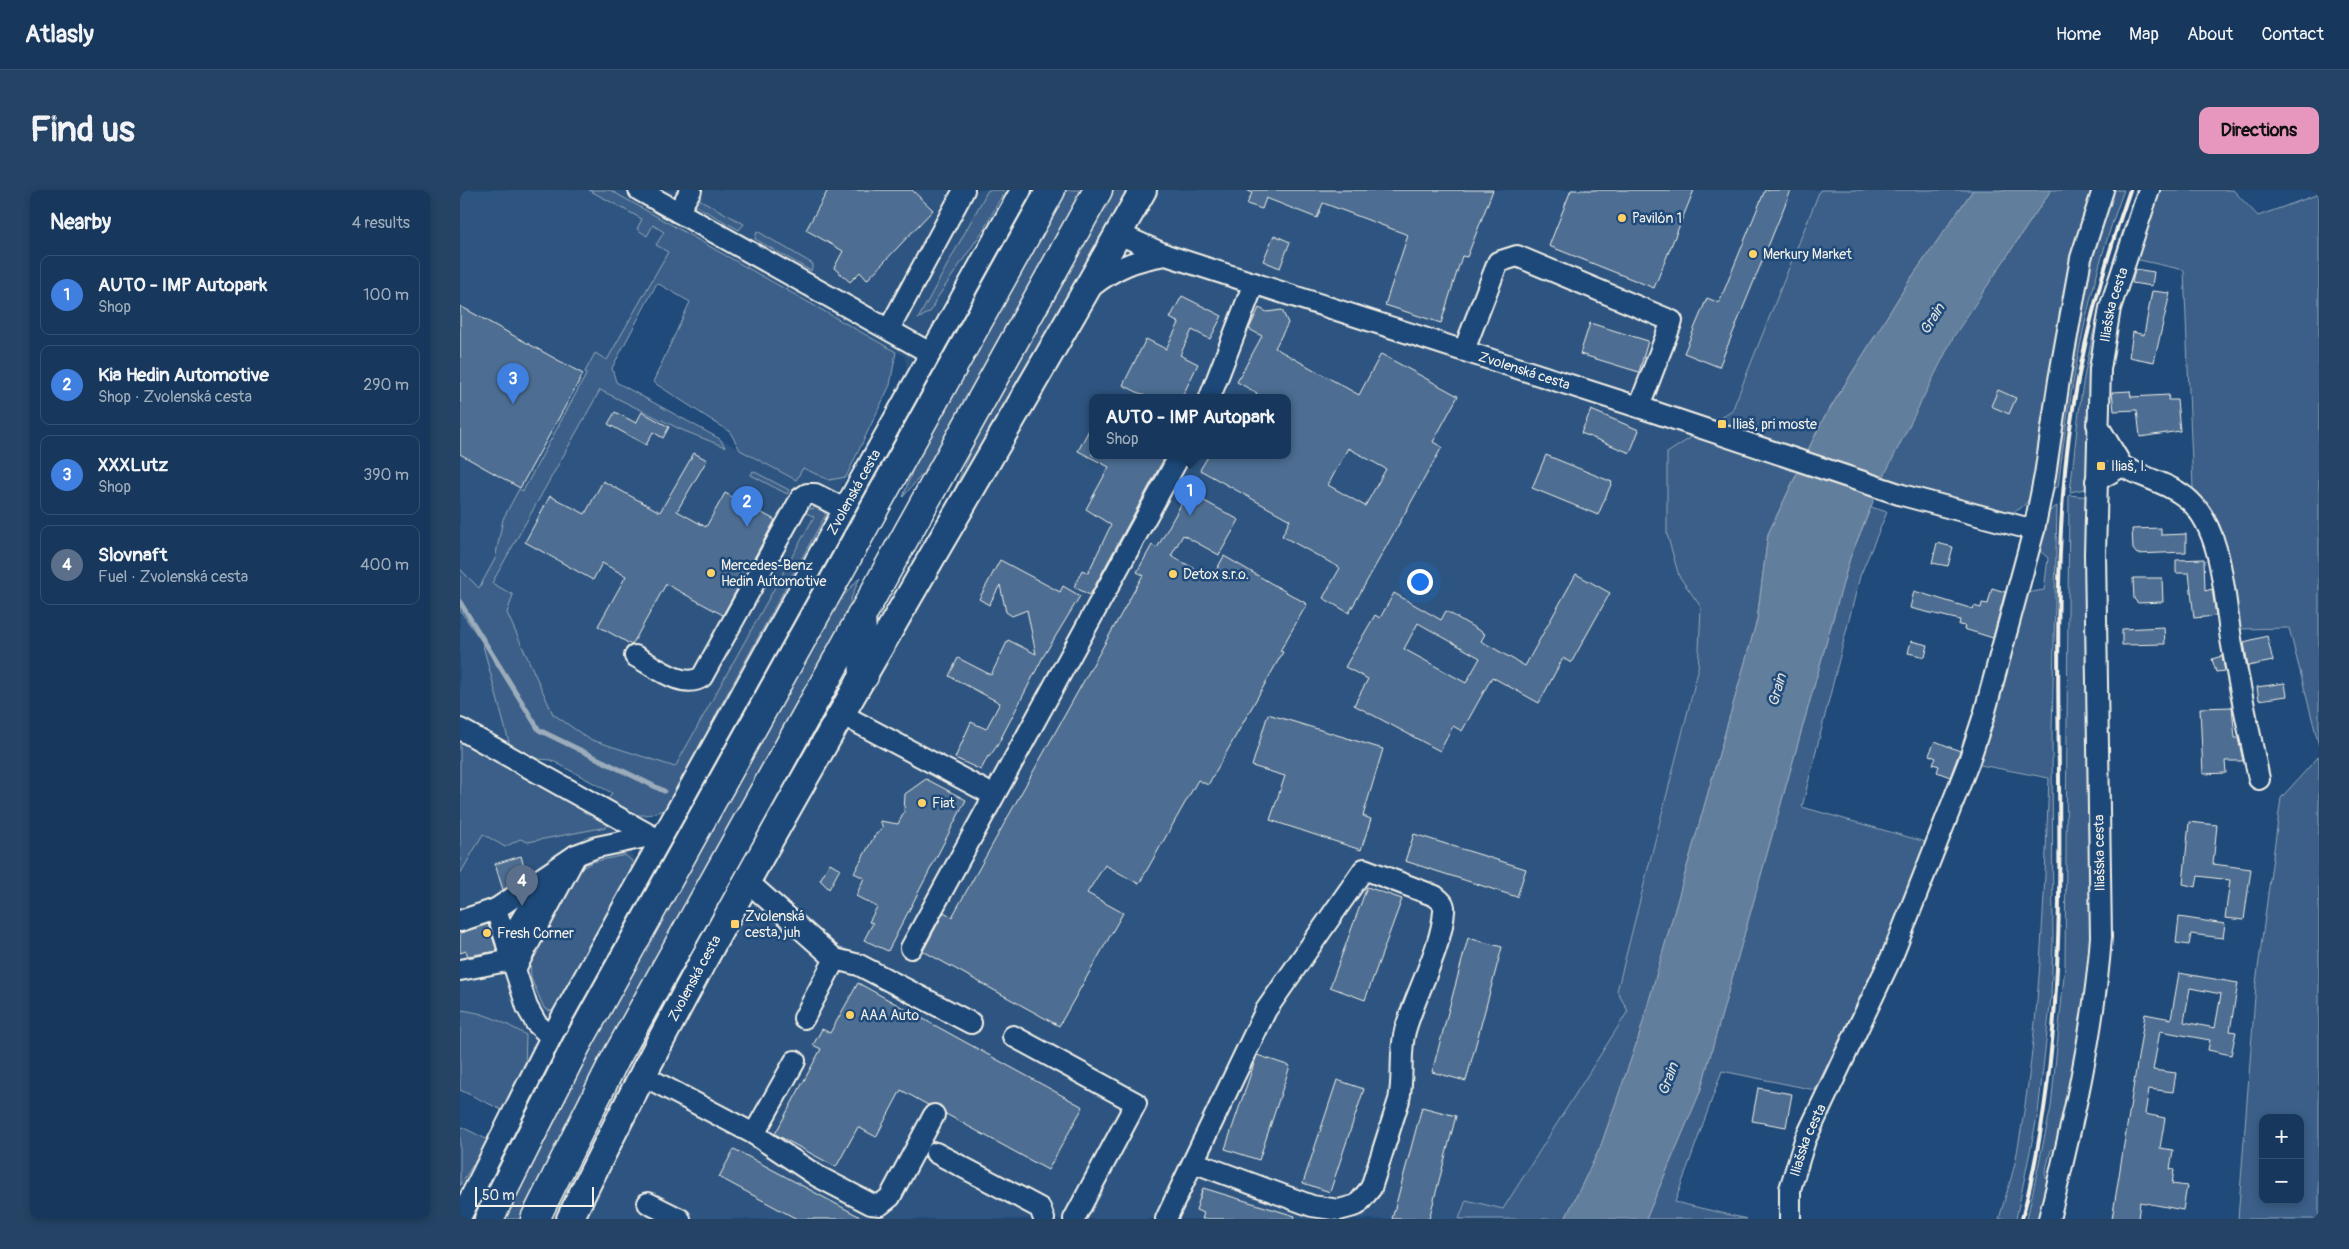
<!DOCTYPE html>
<meta charset="utf-8">
<style>
:root{--surface:#17385c;--page:#244365;--text:#f1f3f6;--muted:#9eacbb;--line:#365272;--accent:#e797bd}
body{margin:0;font-family:Pangolin,sans-serif;background:var(--page);color:var(--text)}
.controls{position:absolute;right:15px;bottom:15px;display:grid;overflow:hidden;border-radius:10px;box-shadow:0 2px 8px #0003}
.controls button{width:45px;height:45px;display:grid;place-items:center;padding:0;border:0;border-bottom:1px solid var(--line);background:var(--surface);color:var(--text);font:25px sans-serif}
.scale{position:absolute;left:15px;bottom:12px;width:119px;box-sizing:border-box;padding-left:5px;border:2px solid #f4f1e8;border-top:0;font-size:14px;line-height:18px;white-space:nowrap;color:#f4f1e8;-webkit-text-stroke:4px #1f4a7a;paint-order:stroke}
.you{position:absolute;left:959px;top:391px;width:18px;height:18px;margin:-12px;border:4px solid #fff;border-radius:50%;background:#1a73e8;box-shadow:0 0 0 8px #1a73e833}
.badge{display:grid;place-items:center;width:32px;height:32px;border-radius:50%;background:var(--accent);color:#fff;font-size:16px;font-weight:700}
.pin{position:absolute;translate:-50% -41px;filter:drop-shadow(0 1px 2px #0008)}
.pin::after{content:'';position:absolute;top:26px;width:18px;height:15px;background:inherit;clip-path:polygon(0 0,100% 0,50% 100%)}
.popup{position:absolute;left:629px;top:204px;width:202px;height:65px;box-sizing:border-box;display:grid;place-content:center;border-radius:10px;background:var(--surface);filter:drop-shadow(0 1px 4px #0005);font-size:16px;white-space:nowrap;color:var(--muted)}
.popup b{font-size:19px;color:var(--text)}
.popup::after{content:'';position:absolute;left:50%;top:100%;margin-left:-10px;border:10px solid transparent;border-top-color:var(--surface)}
.list{margin:0;padding:0;list-style:none}
h2{display:flex;justify-content:space-between;align-items:center;height:65px;margin:0;padding:0 20px;font-size:21px}
h2 small{font-size:16px;font-weight:400;color:var(--muted)}
.list li{display:grid;grid-template-columns:32px 1fr auto;gap:15px;align-items:center;box-sizing:border-box;height:80px;margin:0 10px 10px;padding:0 10px;border:1px solid var(--line);border-radius:10px}
.list b{display:block;font-size:19px;white-space:nowrap}
.list p{margin:0;font-size:16px;white-space:nowrap;color:var(--muted)}
.list em{font-size:16px;font-style:normal;color:var(--muted)}
.map{position:relative;flex:none;width:1859px;height:1029px;overflow:hidden;border-radius:10px}
header{display:flex;align-items:center;gap:30px;box-sizing:border-box;height:70px;padding:0 25px;background:var(--surface);border-bottom:1px solid var(--line)}
header strong{font-size:24px}
nav{display:flex;gap:28px;margin-inline-start:auto;font-size:18px}
.intro{display:flex;align-items:center;justify-content:space-between;box-sizing:border-box;height:120px;padding:0 30px}
h1{margin:0;font-size:35px}
.button{padding:12px 22px;border-radius:10px;background:var(--accent);color:#111;font-size:18px;font-weight:700}
main{display:flex;gap:30px;padding:0 30px}
aside{flex:1;background:var(--surface);border-radius:10px;box-shadow:0 2px 8px #0003}
.map>svg:first-child{display:block}
.built{fill:#2d5581;fill-rule:evenodd}
.green{fill:#3a5f88;stroke:#97a8b8;fill-rule:evenodd}
.water{fill:#627e9d;stroke:#9cacbb}
.lines{fill:none;stroke-linecap:round;stroke-linejoin:round}
.stream{stroke:#9cacbb;stroke-width:5}
.building{fill:#4d6e92;stroke:#f4f1e8;fill-rule:evenodd}
.minor-casing{stroke:#f4f1e8;stroke-width:24}
.major-casing{stroke:#f4f1e8;stroke-width:30}
.highway-casing{stroke:#f4f1e8;stroke-width:31}
.minor{stroke:#1f4a7a;stroke-width:20}
.major{stroke:#1f4a7a;stroke-width:26}
.highway{stroke:#1f4a7a;stroke-width:28}
.rail{stroke:#f4f1e8;stroke-width:4}
.poi-dot{fill:#ffd166;stroke:#1f4a7a;stroke-width:2}
.labels{text-anchor:middle;stroke-width:5;stroke-linejoin:round;paint-order:stroke}
.poi-label{font-size:14px;fill:#f4f1e8;stroke:#1f4a7a;text-anchor:start}
.street-label{font-size:14px;fill:#f4f1e8;stroke:#1f4a7a}
.water-label{font-size:15px;font-style:italic;fill:#dee0dd;stroke:#1f4a7a}
</style>
<header>
<strong>Atlasly</strong>
<nav><a>Home</a><a>Map</a><a>About</a><a>Contact</a></nav>
</header>
<div class="intro"><h1>Find us</h1><a class="button">Directions</a></div>
<main>
<aside>
<h2>Nearby<small>4 results</small></h2>
<ul class="list">
<li><span class="badge" style="background:#3f7fe0">1</span><div><b>AUTO - IMP Autopark</b><p>Shop</p></div><em>100 m</em></li>
<li><span class="badge" style="background:#3f7fe0">2</span><div><b>Kia Hedin Automotive</b><p>Shop · Zvolenská cesta</p></div><em>290 m</em></li>
<li><span class="badge" style="background:#3f7fe0">3</span><div><b>XXXLutz</b><p>Shop</p></div><em>390 m</em></li>
<li><span class="badge" style="background:#5c6f8a">4</span><div><b>Slovnaft</b><p>Fuel · Zvolenská cesta</p></div><em>400 m</em></li>
</ul>
</aside>
<div class="map">
<svg width="1859" height="1029" viewBox="0 0 1859 1029">
<rect width="100%" height="100%" fill="#1f4a7a"/>
<filter id="ink" filterUnits="userSpaceOnUse"><feTurbulence type="fractalNoise" baseFrequency=".02" numOctaves="2"/><feDisplacementMap in="SourceGraphic" scale="10" xChannelSelector="R" yChannelSelector="G"/><feConvolveMatrix kernelMatrix="1 2 1 2 8 2 1 2 1" color-interpolation-filters="sRGB"/></filter>
<g filter="url(#ink)">
<g class="built">
<path d="M0,0H546L447,179L444,166L224,42L147,187L335,290L343,277L369,290L386,287L366,324L363,320L343,321L354,327L215,577L129,549L93,524L32,393L24,388L19,398L0,379Z"/>
<path d="M696,0H1360L1272,221L1207,263V344L1219,386L1241,417L1238,481L1157,801L1168,821L1043,1019L1007,1010L999,1029H120L437,432ZM632,207H828V265H632Z"/>
<path d="M0,420L22,452L50,556L0,548Z"/>
<path d="M148,630L157,634L176,672L65,878L14,821L0,820V684L23,644L45,657L60,649Z"/>
</g>
<g class="green">
<path d="M129,0H150L436,162L430,195L386,287L369,290L343,278L336,290L280,260L270,242L193,192L230,112L197,93L152,178L156,192L260,249L265,257L222,240L140,200L32,393L53,405L47,423L93,524L129,549L215,577L354,327L343,321L357,317L366,324L255,526V532L208,617C186,631 168,625 145,614L152,603L91,570L78,569L50,556L22,452L0,420V379L19,398L35,369L43,329L59,299L63,301L127,183L125,182L135,163L147,170L208,62L196,55L204,42L193,35L187,46L177,39L182,29Z"/>
<path d="M528,0H545L524,39L475,111L471,121L458,129Z"/>
<path d="M571,0H579L455,206Z"/>
<path d="M602,0H625L475,269L443,307L459,262Z"/>
<path d="M653,0H672L467,351L496,296L516,247Z"/>
<path d="M1360,0H1513L1449,91L1361,233L1308,344L1297,430L1179,846L1140,958L1105,1029H999L1006,1010L1043,1019L1168,821L1157,801L1238,481L1241,417L1219,386L1207,344V263L1272,221Z"/>
<path d="M1591,0H1637L1576,296C1565,317 1561,324 1536,323L1421,291L1490,145L1522,103Z"/>
<path d="M1650,0H1664C1628,95 1610,197 1598,297L1591,298L1627,75Z"/>
<path d="M1676,0H1682L1661,66L1630,298L1610,302C1615,260 1618,218 1626,177C1637,116 1657,58 1676,0Z"/>
<path d="M1695,0H1773L1798,26L1859,4V556L1829,438L1779,439L1757,340L1733,298L1724,80L1675,69Z"/>
<path d="M237,8L284,34L279,40L233,14Z"/>
<path d="M297,41L353,74L351,81L295,49Z"/>
<path d="M293,281L329,300L327,304L291,285Z"/>
<path d="M1609,305L1630,307L1634,774L1600,955L1591,960L1585,983L1589,999L1581,1029H1567L1591,917L1605,776Z"/>
<path d="M1597,316L1592,542L1593,753L1591,807L1578,923L1556,1029H1539C1545,1007 1553,985 1557,963C1580,839 1584,713 1589,588L1515,574L1566,403L1584,400L1588,368L1579,360L1588,322Z"/>
<path d="M1411,317L1427,322L1400,386L1342,617L1469,653L1457,675L1421,764L1355,900L1262,881L1215,1012L1287,1029H1186L1240,902L1390,368Z"/>
<path d="M400,387L391,409L387,426L62,1029H40L74,957L372,419Z"/>
<path d="M375,500L382,503L98,1029H89L161,887Z"/>
<path d="M0,548L148,630L149,634L146,637L68,652L60,649L45,657L23,644L0,684Z"/>
<path d="M1859,566V1029H1778L1796,793L1821,608ZM1803,928H1840V1010H1803Z"/>
<path d="M201,663L207,666L17,1029H9L50,944Z"/>
<path d="M165,665L172,671L171,682L97,819L90,821L84,818L71,788L70,770L116,682L132,672Z"/>
<path d="M0,820C25,822 45,833 66,845L65,878L42,920L0,900Z"/>
<path d="M0,936L28,950L0,996Z"/>
</g>
<path class="water" d="M1513,0H1591L1494,146L1422,290L1390,368L1240,902L1186,1029H1105L1140,958L1179,846L1297,430L1308,344L1361,233L1449,91Z"/>
<g class="lines">
<path class="stream" d="M0,412L79,540L204,601"/>
</g>
<g class="building">
<path d="M368,0H452L473,20L407,90L400,82L390,92L374,78L383,61L346,40Z"/>
<path d="M787,0H1033L1007,67L1002,66L981,133L925,115L948,45L863,13L857,28L806,8L802,19L787,14L792,3Z"/>
<path d="M1111,0H1234L1194,98L1089,56Z"/>
<path d="M1305,0H1331L1259,177L1224,163L1247,108L1259,113Z"/>
<path d="M814,45L830,52L820,78L803,71Z"/>
<path d="M1675,79L1694,82L1692,96L1672,93Z"/>
<path d="M1692,101L1710,103L1694,172L1669,167L1673,142L1684,145Z"/>
<path d="M722,106L762,126L750,149L732,140L720,165L738,174L722,207H687L663,195L686,149L706,159L719,133L710,128Z"/>
<path d="M0,116L123,184L60,298L0,264Z"/>
<path d="M799,118L807,122L822,120L828,133L815,158L899,205L921,164L998,206L973,252L982,257L889,423L863,408L880,378L822,346L830,330L740,280L749,265H828V207H795L797,203L777,192L802,146L789,139ZM888,258L926,279L905,316L868,295Z"/>
<path d="M1130,133L1188,151L1179,182L1120,164Z"/>
<path d="M1538,200L1556,208L1549,224L1531,216Z"/>
<path d="M1670,201L1671,207L1709,205L1708,210H1717L1720,241L1680,247L1677,220L1654,221L1652,202Z"/>
<path d="M1131,220L1179,240L1170,263L1121,243Z"/>
<path d="M155,222L176,233L182,222L209,237L203,248L193,242L186,255L148,234Z"/>
<path d="M632,234V265H706L630,405L614,397L622,380L628,383L651,335L626,319L649,277L618,261Z"/>
<path d="M234,263L247,270L217,321L246,337L265,303L315,330L263,425L206,394L172,455L138,436L166,386L142,373L133,390L65,352L90,306L125,324L143,291L200,322Z"/>
<path d="M1086,265L1152,292L1138,325L1072,298Z"/>
<path d="M728,302L779,330L759,365L723,345L711,366L752,388L764,366L847,414L820,461L823,462L748,595L738,590L679,694L645,675L627,703L663,723L599,836L463,761L484,722L492,727L683,385L677,382L692,355L697,358Z"/>
<path d="M1701,338V345L1726,344V362L1677,364L1673,359L1672,339Z"/>
<path d="M1477,353L1493,357L1488,376L1472,373Z"/>
<path d="M1744,369L1745,401L1752,399L1756,426L1734,428L1729,383H1716V370Z"/>
<path d="M540,370L600,402L603,396L620,406L583,467L537,556L529,567L528,566L521,580L495,568L511,532L526,539L540,513L489,486L498,468L531,485L548,450L576,464L567,420L552,426L546,422L540,395L529,415L519,409Z"/>
<path d="M1116,384L1150,403L1111,473L1103,468L1079,513L1032,487L1002,541L993,536L980,561L894,515L908,489L885,477L915,425L920,428L934,403L981,430L986,421L1025,444L1021,451L1065,476ZM958,433L1020,468L1006,493L944,459Z"/>
<path d="M1673,388H1702L1703,412L1678,413L1674,409Z"/>
<path d="M1532,398L1545,402L1533,448L1504,439L1505,436L1499,435L1500,430L1450,418L1454,401L1513,419L1514,416L1521,418L1522,413L1528,414Z"/>
<path d="M1704,437L1705,454L1662,455V439Z"/>
<path d="M1807,446L1813,471L1788,476L1784,452Z"/>
<path d="M1451,451L1468,455L1465,467L1448,463Z"/>
<path d="M1762,466L1765,481L1756,482L1752,469Z"/>
<path d="M1825,493L1827,506L1799,510L1797,497Z"/>
<path d="M1772,517L1775,548H1778L1783,571H1765L1766,583L1743,584L1740,518Z"/>
<path d="M808,524L923,559L903,626L911,629L901,660L810,630L825,586L792,576Z"/>
<path d="M1475,551L1500,561L1490,587L1477,582L1479,576L1473,574L1476,568L1469,565Z"/>
<path d="M466,589L506,610L428,761L404,750L413,733L409,732L417,717L396,706L404,688L394,683L415,645L423,638L420,631L438,634L444,622L445,604Z"/>
<path d="M1729,632L1757,635L1753,674L1791,679L1784,730L1765,728L1770,690L1738,686L1736,697L1723,694Z"/>
<path d="M954,644L1066,679L1057,707L945,671Z"/>
<path d="M61,666L66,684L43,700L35,674Z"/>
<path d="M370,673L380,679L369,699L360,690Z"/>
<path d="M907,697L942,709L905,810L870,797Z"/>
<path d="M1719,727L1765,734L1763,748L1731,744L1729,755L1716,753Z"/>
<path d="M28,734L37,761L8,766L6,761L0,763V743Z"/>
<path d="M1008,748L1042,757L1006,891L972,882Z"/>
<path d="M1719,783L1778,793L1770,841L1776,842L1771,865L1748,860L1750,850L1700,841L1693,880L1716,883L1713,902L1689,899L1685,924L1705,928L1700,958L1713,960L1710,979L1714,980L1712,994L1727,996L1723,1020L1680,1012L1678,1029H1652L1685,824L1711,829ZM1730,798L1761,804L1755,838L1724,832Z"/>
<path d="M398,793L623,917L588,980L486,924L480,915H468L441,900L416,947L398,937L376,977L315,944L361,859L353,855L362,839L370,843Z"/>
<path d="M797,865L830,876L799,970L765,959Z"/>
<path d="M877,890L904,899L870,1002L843,993Z"/>
<path d="M1298,898L1332,904L1326,937L1292,931Z"/>
<path d="M962,917L996,926L969,1029H932Z"/>
<path d="M274,959L404,1029H337L259,987Z"/>
<path d="M743,998L835,1026L834,1029H742L744,1023L736,1020Z"/>
</g>
<g class="lines">
<g class="minor-casing">
<g id="minor">
<path d="M179,0L470,163"/>
<path d="M218,22L231,0"/>
<path id="s1" d="M659,44L706,65L1194,222L1442,305L1574,340"/>
<path d="M631,97C656,77 675,70 706,65"/>
<path d="M429,139L504,0"/>
<path d="M1004,160L1038,72L1057,66L1212,131L1179,217"/>
<path d="M750,207L794,93"/>
<path d="M1637,234L1662,276"/>
<path d="M1636,291L1662,276C1683,288 1712,294 1730,311C1764,343 1764,411 1772,455C1780,500 1790,545 1799,589"/>
<path d="M175,466C193,475 222,500 242,487L341,308L347,304H355L384,319"/>
<path d="M383,525L533,605"/>
<path d="M0,539L195,648"/>
<path d="M288,692L375,769L344,828"/>
<path d="M0,731L36,719"/>
<path d="M47,754L87,687"/>
<path d="M451,758L720,265"/>
<path d="M375,769L399,775L511,833"/>
<path d="M55,779L116,665"/>
<path d="M0,780L52,770"/>
<path d="M553,846L676,913L614,1029"/>
<path d="M91,847L76,833L67,817L36,719L116,665L137,657L190,646"/>
<path d="M182,885L294,944L335,871"/>
<path d="M294,944L357,986L411,1014L420,1015L430,1007L474,925"/>
<path d="M476,963L580,1018L584,1029"/>
<path d="M188,1013L220,1029"/>
<path id="s2" d="M0,1028L91,847L561,0"/>
<path d="M706,1029L733,972L806,820L904,679L975,706C980,710 985,713 984,721C982,757 955,805 945,841C939,864 944,887 939,910L911,998L897,1015L879,1020L852,1016L733,972"/>
<path id="s3" d="M1330,1029V999L1345,950L1433,764L1509,571L1524,525L1574,340L1585,285L1599,190L1621,68L1643,0"/>
<path id="s4" d="M1589,1029C1612,936 1634,843 1641,747L1635,364L1640,179L1650,118L1689,0"/>
</g>
</g>
<g class="major-casing">
<g id="major">
<path id="s5" d="M110,1029C282,676 491,342 683,0"/>
</g>
</g>
<g class="highway-casing">
<g id="highway">
<path d="M401,425L404,486"/>
<path d="M29,1029L116,856L591,0"/>
<path d="M75,1029L151,877L638,0"/>
</g>
</g>
<use href="#minor" class="minor"/>
<use href="#major" class="major"/>
<use href="#highway" class="highway"/>
<path class="rail" d="M1562,1029C1624,792 1586,547 1603,305C1610,201 1635,99 1670,0"/>
</g>
</g>
<g class="poi-dot">
<circle cx="1162" cy="28" r="5"/>
<circle cx="1293" cy="64" r="5"/>
<rect x="1257" y="229" width="10" height="10" rx="2.5"/>
<rect x="1636" y="271" width="10" height="10" rx="2.5"/>
<circle cx="251" cy="383" r="5"/>
<circle cx="713" cy="384" r="5"/>
<circle cx="462" cy="613" r="5"/>
<rect x="270" y="729" width="10" height="10" rx="2.5"/>
<circle cx="27" cy="743" r="5"/>
<circle cx="390" cy="825" r="5"/>
</g>
<g class="labels">
<g class="poi-label">
<text x="1172" y="33">Pavilón 1</text>
<text x="1303" y="69">Merkury Market</text>
<text x="1272" y="239">Iliaš, pri moste</text>
<text x="1651" y="281">Iliaš, I.</text>
<text x="261" y="380">Mercedes-Benz<tspan x="261" dy="16">Hedin Automotive</tspan></text>
<text x="723" y="389">Detox s.r.o.</text>
<text x="472" y="618">Fiat</text>
<text x="285" y="731">Zvolenská<tspan x="285" dy="16">cesta, juh</tspan></text>
<text x="37" y="748">Fresh Corner</text>
<text x="400" y="830">AAA Auto</text>
</g>
<g class="street-label">
<text dy="5" stroke="none"><textPath href="#s4" startOffset="921">Iliašska cesta</textPath></text>
<text dy="5" stroke="none"><textPath href="#s1" startOffset="428">Zvolenská cesta</textPath></text>
<text dy="5" stroke="none"><textPath href="#s2" startOffset="826">Zvolenská cesta</textPath></text>
<text transform="translate(1639 663) rotate(-91)" y="5">Iliašska cesta</text>
<text dy="5" stroke="none"><textPath href="#s5" startOffset="271">Zvolenská cesta</textPath></text>
<text dy="5" stroke="none"><textPath href="#s3" startOffset="82">Iliašska cesta</textPath></text>
</g>
<g class="water-label">
<text transform="translate(1472 129) rotate(-58)" y="5">Grain</text>
<text transform="translate(1317 500) rotate(-75)" y="5">Grain</text>
<text transform="translate(1208 889) rotate(-70)" y="5">Grain</text>
</g>
</g>
</svg>
<div class="controls">
<button>+</button>
<button>−</button>
</div>
<div class="scale">50 m</div>
<div class="you"></div>
<div class="pin badge" style="left:730px;top:326px;background:#3f7fe0">1</div>
<div class="popup"><b>AUTO - IMP Autopark</b>Shop</div>
<div class="pin badge" style="left:287px;top:337px;background:#3f7fe0">2</div>
<div class="pin badge" style="left:53px;top:214px;background:#3f7fe0">3</div>
<div class="pin badge" style="left:62px;top:716px;background:#5c6f8a">4</div>
</div>
</main>
